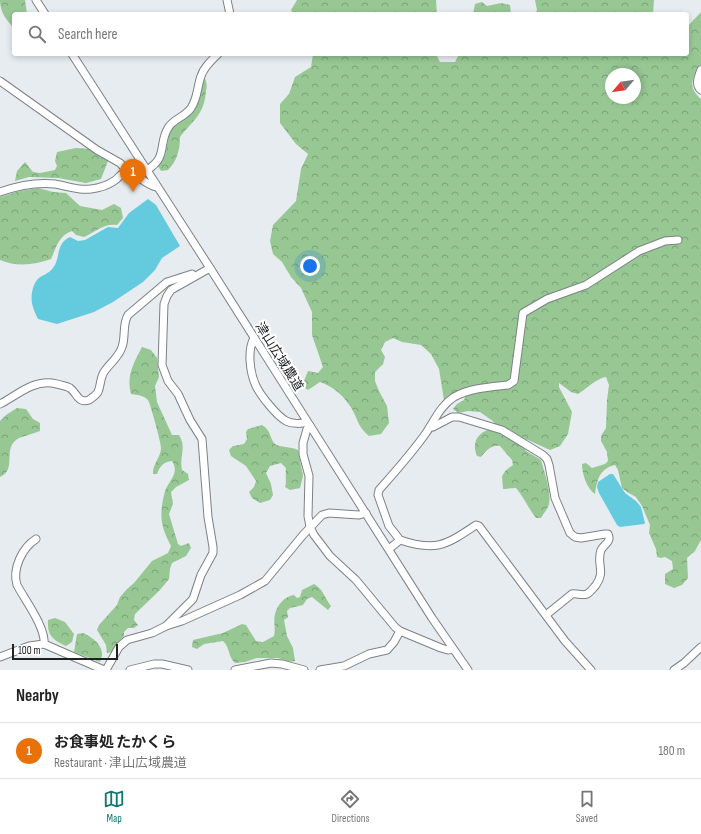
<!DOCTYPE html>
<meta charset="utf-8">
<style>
:root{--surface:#fff;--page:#f6f6f6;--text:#222;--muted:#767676;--line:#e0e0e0;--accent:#0f766e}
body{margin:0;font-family:"Sofia Sans Condensed","Noto Sans JP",sans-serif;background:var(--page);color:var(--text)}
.compass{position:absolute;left:605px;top:68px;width:36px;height:36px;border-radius:50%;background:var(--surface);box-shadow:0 2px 6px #0003;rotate:241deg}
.scale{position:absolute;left:12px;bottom:10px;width:106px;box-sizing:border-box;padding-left:4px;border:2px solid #202123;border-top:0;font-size:11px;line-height:14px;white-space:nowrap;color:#202123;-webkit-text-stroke:3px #fff;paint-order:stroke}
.you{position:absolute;left:310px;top:266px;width:14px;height:14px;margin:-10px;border:3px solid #fff;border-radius:50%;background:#1a73e8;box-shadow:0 0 0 6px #1a73e833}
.badge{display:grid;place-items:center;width:26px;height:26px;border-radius:50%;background:var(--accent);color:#fff;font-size:13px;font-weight:700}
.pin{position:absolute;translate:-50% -33px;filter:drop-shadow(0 1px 2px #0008)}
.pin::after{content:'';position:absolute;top:21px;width:14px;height:12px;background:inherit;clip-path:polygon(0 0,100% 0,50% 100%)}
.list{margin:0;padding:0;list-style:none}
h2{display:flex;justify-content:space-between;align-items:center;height:52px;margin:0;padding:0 16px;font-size:17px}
h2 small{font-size:13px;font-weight:400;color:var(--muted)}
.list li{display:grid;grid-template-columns:26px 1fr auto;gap:12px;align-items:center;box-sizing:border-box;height:56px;padding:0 16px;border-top:1px solid var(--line)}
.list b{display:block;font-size:15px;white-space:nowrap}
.list p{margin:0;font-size:13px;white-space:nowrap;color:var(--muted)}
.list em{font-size:13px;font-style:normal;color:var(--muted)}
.icon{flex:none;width:22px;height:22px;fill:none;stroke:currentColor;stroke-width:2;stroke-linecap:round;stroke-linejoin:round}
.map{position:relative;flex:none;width:701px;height:670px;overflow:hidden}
.search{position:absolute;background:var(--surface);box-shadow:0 2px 6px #0003;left:12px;right:12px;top:12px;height:44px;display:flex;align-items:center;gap:10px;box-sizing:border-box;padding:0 14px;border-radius:4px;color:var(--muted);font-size:15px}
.sheet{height:108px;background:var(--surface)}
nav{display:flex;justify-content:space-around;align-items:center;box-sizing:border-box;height:56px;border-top:1px solid var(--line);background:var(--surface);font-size:11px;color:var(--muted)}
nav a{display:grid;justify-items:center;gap:2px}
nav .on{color:var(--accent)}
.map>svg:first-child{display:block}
.forest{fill:url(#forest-crowns);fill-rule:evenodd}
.water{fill:#64cbde}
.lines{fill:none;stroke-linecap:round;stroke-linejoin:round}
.minor-casing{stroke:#7d8186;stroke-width:9}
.minor{stroke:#fff;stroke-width:7}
.labels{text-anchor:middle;stroke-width:4;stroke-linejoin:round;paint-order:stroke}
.street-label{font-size:13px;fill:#202123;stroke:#fff}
</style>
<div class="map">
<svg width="701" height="670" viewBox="0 0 701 670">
<defs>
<pattern id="forest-crowns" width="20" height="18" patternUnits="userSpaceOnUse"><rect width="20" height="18" fill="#97c894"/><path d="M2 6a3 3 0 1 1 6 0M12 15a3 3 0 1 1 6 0" fill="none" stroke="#7ba278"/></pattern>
</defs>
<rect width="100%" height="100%" fill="#e7ecf1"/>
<g class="forest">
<path d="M0,0H25L27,14H14V28C6,20 0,12 0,0Z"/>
<path d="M297,0H436L437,14H293L291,10Z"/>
<path d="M535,0H654L653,14H535L537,10Z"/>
<path d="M482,2L487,6L501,3L510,5L511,14H473L475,4Z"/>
<path d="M701,12V67L697,69C691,82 689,88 701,99V540L695,551L687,558L688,578L682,585L674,588L665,584V574L673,569L672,561L665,557L661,558L657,557L656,549L649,533L650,525L642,506L636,497L627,492L622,488L618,470L615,465C599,469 597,480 595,494C587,489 582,474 582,464L586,463L592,468L605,464L608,461L607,452L601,441V436L606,428L607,400L609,385L606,377C597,378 586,389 578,394L571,392L559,383V387L572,412L568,434L560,446L550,450L528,440L523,439L521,444L526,451L541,460C544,471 553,496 548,507C546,511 543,514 541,518H536C528,508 524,497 516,488L503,489L502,476L506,470L513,465L512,460L500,446C491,445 487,450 481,457L477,456C471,442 478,432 493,428L494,422L480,412L468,411L458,413L453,409L457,404L464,400L466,395L444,400L439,369L431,354L421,345L402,342L393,338L385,342L381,350L385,357L383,364L375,372V381L379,391L387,406L389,423L381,434L369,436C358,427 358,420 352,409C344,396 334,387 320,382L308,390L302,386L308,371L318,373L323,367L312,335V312L301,288L291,277L282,262L273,254L270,241L273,225L296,201L301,169L308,154L296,144L280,123V104L289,94L295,77L311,67L313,54H436L440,62H455L459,54H687V27ZM611,74H635V98H611Z"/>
<path d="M205,78C207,83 207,86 206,91C204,115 194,119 180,137C180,150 177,161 168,170L161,171L158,166L165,156L169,135L173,127L186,118L194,110L199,100L201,82Z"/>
<path d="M76,148L91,149L108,161L101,179L86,183L58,178L29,177L15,181L17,171L25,162L33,172L40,173L55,170L57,166L55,161L57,152Z"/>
<path d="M38,188L53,192L66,193L80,206L102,210L114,204L121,208L123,218L117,225C104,223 95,232 84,237L76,235L72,231C59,235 56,248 51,259C34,265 17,267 0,260V197L20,191Z"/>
<path d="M142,347L151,350L157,358L159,377L155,386L157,402L172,435H179C187,448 179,456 182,470L188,474L189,480L176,487L171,492L173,504L169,514L178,544L181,546L189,543L191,548L186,556L172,563L170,569L169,579L160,590L135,614L134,620L138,625L134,628H128L124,632V636L118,642L112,652L107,653L106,645L97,630L99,625L117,605L120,597L127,589L134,583L152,561L168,553L171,546C161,527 159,517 164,495C166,482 181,475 172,461C163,462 160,466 157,474H153C152,465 161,457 161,448C161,442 150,403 148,400C143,395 137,395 131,394C126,375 134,363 142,347Z"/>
<path d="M17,408L26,409L33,419L40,423V431C34,434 21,436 16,440C3,450 17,470 0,477V421L6,415Z"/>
<path d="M262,425C272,431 269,438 275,444C281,448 290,446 298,450L303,476L300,488L290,490L285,487C287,482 285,474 286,468L281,463L270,466L266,473L271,484L273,495L270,500L260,503L252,498L249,492L254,487L256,481L246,466L231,456L229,450L233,446L244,444L247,439L246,432L248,429Z"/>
<path d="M314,584C324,590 324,597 331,606L328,610L312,597L307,599L303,605L290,608L287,611L288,617L284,620L287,636L293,648L295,661L288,662L278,658H257L245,662L235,663C228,657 230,647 223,641L204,644L197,649L192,647L193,640L223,633L242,624L246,625L256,641L263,642L274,636C276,629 273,621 275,614C277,605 285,596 294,595L297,598L300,597L302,590Z"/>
<path d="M55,618L65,622L74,634L72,642L66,646C53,640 47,636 48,620Z"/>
<path d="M83,633C94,638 107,648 100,662L74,652L77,634Z"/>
</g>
<g class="water">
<path d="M148,199L156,205L180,246L162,258L155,270L143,282L113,302L94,312L57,324L38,319C36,315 34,311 33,307C30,299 32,286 37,280C41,275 49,274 53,268C61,258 55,244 70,237L78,241L85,240L108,227L118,228L129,213Z"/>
<path d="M610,474H613L625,493L636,501L641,507L645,523L644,524L620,527L617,525L599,493L597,487L598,482Z"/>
</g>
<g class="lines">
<g class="minor-casing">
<g id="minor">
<path d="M36,0L45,14"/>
<path d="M227,0L230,14"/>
<path d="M72,54L210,268L432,618L468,670"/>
<path d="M701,70C698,77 695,85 701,90"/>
<path d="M0,81L97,150L120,163L127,171C138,174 145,185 157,187"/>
<path d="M147,170C168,157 158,145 168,128C173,119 185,117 191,108C198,98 197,87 201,76C204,67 211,61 218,54"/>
<path d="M0,192C17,186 37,182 55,184C67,186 79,191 91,189C99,188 108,185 114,181C119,178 121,173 127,171"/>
<path d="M254,338C247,351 250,373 256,386C261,396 276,415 286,421C292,424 301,424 307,422"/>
<path d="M0,404C16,396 33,380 52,383C57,384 66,386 70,388C77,393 78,404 89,400C92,398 96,395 98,392C101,385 100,378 104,372C110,363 119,357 122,347C126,336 122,325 128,315L167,282L192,274"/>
<path d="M310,426L307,429L303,443V454L309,476L308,516L310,527L314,535L330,556L356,580L395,627L400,631L441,648L448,650L452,649"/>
<path d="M430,427H433L452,417H459L502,430L543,455L547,459L549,465L555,498L570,533L575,537L581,538L605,534H608C612,542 604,544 601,550C596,564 606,571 596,585C593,588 591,592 587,594C582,596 577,593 572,594L546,615"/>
<path d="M36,539C22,548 12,569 17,585C25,600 46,628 44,644"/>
<path d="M400,540L389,526L378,495L379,490C395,472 412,453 426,433C435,420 440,406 454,397C470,388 490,387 508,385L514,381L523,313L547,299L586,285L639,251L665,241L678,240"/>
<path d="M389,549L400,540C436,552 446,545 476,525L479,526L565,641L591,670"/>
<path d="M166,626L193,599L201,575L213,553V547L208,517L202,439L190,420L178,394L168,381L162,365L164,304L167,296L171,290L210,268"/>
<path d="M0,657L29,646L44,644L104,670"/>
<path d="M106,670L119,647L127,640L152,633L166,626L182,621L240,595L265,581L303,535L322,515L329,513L359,515L366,513"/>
<path d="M130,670L154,664H162L188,670"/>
<path d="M235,670L271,663L282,664L304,670"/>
<path d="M320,670L344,666L369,654L387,650L394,642L400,631"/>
<path d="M674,670L684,663L701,647"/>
</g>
</g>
<use href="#minor" class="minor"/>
</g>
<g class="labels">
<g class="street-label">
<text transform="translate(280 356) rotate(58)" y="5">津山広域農道</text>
</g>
</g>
</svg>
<svg class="compass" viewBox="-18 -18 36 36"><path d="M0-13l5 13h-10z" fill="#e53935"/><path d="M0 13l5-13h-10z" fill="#767676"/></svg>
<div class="scale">100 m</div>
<div class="you"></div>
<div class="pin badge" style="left:133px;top:192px;background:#e8710a">1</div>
<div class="search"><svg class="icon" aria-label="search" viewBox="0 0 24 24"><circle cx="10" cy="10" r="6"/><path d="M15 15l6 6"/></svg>Search here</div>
</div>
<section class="sheet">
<h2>Nearby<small></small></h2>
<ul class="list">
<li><span class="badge" style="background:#e8710a">1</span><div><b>お食事処 たかくら</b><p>Restaurant · 津山広域農道</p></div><em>180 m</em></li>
</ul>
</section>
<nav>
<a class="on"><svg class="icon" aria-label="map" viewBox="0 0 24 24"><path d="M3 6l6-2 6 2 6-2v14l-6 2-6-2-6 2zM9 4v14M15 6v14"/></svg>Map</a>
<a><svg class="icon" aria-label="directions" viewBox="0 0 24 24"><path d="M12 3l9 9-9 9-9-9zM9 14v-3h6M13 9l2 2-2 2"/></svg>Directions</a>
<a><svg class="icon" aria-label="saved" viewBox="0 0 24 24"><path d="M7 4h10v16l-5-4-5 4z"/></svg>Saved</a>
</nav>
